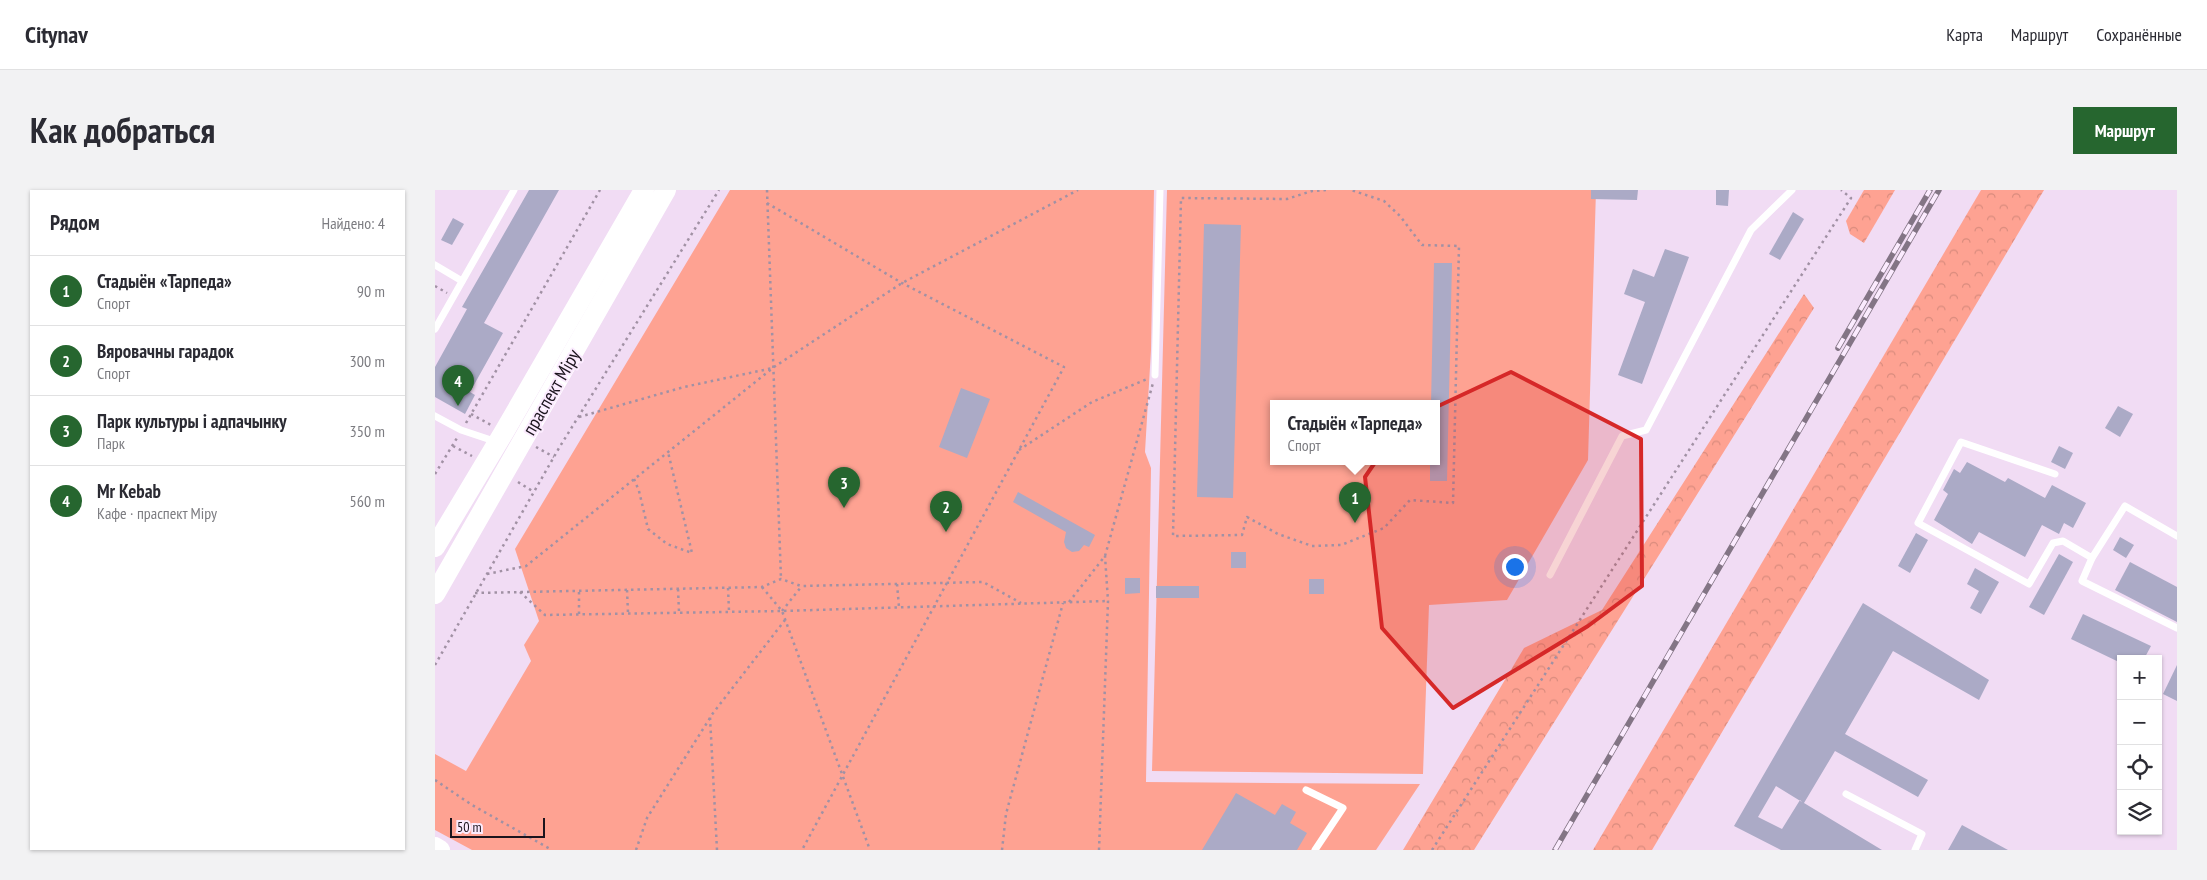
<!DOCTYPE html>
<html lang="ru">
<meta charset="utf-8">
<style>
:root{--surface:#fff;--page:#f2f2f3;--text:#2b2b33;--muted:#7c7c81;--line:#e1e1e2;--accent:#26662f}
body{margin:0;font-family:"PT Sans Narrow",sans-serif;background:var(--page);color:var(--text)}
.controls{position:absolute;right:15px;bottom:15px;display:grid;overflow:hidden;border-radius:0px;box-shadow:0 1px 4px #0004}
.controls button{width:45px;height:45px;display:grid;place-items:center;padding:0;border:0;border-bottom:1px solid var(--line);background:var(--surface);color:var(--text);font:25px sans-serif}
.scale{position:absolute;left:15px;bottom:12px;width:95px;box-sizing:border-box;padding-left:5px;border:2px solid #1b141d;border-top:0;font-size:14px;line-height:18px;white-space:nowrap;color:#1b141d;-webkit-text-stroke:4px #fbebfe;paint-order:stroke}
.you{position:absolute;left:1079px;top:376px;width:18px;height:18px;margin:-12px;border:4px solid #fff;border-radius:50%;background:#1a73e8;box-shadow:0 0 0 8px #1a73e833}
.badge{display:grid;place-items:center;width:32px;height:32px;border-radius:50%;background:var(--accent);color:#fff;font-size:16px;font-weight:700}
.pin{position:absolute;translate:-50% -41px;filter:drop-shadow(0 1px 2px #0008)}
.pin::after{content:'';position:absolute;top:26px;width:18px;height:15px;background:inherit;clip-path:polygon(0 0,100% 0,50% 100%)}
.popup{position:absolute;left:835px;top:210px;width:170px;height:65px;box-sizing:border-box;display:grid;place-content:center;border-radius:0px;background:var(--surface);filter:drop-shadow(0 1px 4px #0005);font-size:16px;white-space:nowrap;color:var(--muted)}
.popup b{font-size:19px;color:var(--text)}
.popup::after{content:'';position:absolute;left:50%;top:100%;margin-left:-10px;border:10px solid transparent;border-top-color:var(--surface)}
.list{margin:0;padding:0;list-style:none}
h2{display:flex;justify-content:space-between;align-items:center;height:65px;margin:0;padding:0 20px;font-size:21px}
h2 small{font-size:16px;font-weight:400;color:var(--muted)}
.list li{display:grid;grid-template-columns:32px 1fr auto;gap:15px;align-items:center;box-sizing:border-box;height:70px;padding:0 20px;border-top:1px solid var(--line)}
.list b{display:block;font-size:19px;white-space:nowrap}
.list p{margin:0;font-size:16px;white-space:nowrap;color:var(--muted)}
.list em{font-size:16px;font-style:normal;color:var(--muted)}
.icon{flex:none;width:28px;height:28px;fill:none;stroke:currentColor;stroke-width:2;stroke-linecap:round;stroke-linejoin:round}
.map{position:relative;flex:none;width:1742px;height:660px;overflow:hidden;border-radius:0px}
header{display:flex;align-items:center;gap:30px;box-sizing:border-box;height:70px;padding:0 25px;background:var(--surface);border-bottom:1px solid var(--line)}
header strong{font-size:24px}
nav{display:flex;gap:28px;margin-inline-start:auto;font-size:18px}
.intro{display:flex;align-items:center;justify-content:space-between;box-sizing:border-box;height:120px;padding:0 30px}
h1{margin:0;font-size:35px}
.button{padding:12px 22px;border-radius:0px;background:var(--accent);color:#fff;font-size:18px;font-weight:700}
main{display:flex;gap:30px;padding:0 30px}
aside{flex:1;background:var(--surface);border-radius:0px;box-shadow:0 1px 4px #0004}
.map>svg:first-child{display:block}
.forest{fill:url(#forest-crowns)}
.park{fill:#fea292;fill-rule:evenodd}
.building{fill:#abaac6;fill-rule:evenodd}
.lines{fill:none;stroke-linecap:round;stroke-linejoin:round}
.path{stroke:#a191a4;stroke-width:2.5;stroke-dasharray:2.5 4;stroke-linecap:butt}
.lane{stroke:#fff;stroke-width:7}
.secondary{stroke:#fff;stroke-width:20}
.rail-casing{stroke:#837585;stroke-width:5.5}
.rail{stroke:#fbebfe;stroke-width:4;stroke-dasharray:11;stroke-linecap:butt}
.marked{fill:#d62828;fill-opacity:0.2;stroke:#d62828;stroke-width:4;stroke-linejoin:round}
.labels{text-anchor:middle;stroke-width:4;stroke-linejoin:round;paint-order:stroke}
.street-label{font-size:19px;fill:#1b141d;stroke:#fbebfe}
</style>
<header>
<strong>Citynav</strong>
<nav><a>Карта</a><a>Маршрут</a><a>Сохранённые</a></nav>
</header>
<div class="intro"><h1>Как добраться</h1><a class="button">Маршрут</a></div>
<main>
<aside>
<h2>Рядом<small>Найдено: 4</small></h2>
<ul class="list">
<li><span class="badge">1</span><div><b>Стадыён «Тарпеда»</b><p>Спорт</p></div><em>90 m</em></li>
<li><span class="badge">2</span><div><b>Вяровачны гарадок</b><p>Спорт</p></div><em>300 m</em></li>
<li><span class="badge">3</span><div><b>Парк культуры і адпачынку</b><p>Парк</p></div><em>350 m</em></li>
<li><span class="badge">4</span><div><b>Mr Kebab</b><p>Кафе · праспект Міру</p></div><em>560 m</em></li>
</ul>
</aside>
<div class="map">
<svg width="1742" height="660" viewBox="0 0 1742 660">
<defs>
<pattern id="forest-crowns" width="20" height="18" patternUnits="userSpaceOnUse" patternTransform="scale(1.25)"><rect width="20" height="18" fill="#fea292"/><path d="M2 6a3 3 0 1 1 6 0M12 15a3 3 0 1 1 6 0" fill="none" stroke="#d98b7d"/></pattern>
</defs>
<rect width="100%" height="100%" fill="#f1dcf4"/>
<g class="forest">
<path d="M1429,0H1460L1429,53L1415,44L1411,31Z"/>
<path d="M1546,0H1609L1217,660H1158Z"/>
<path d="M1369,104L1379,118L1039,660H968L1089,458L1167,420Z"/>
</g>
<g class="park">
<path d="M295,0H719L716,160L710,262L716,278L711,592L985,594L941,660H37L0,640V564L31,581L96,471L89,455L104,431L80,359Z"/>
<path d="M732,0H1161L1153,270L1072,410L994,415L988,584L717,581ZM839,214H1001V272H839Z"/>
</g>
<g class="building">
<path d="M94,0H124L49,133L68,143L35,202L40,205L30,224L0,207V177L32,119L27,117Z"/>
<path d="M1156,0H1203L1202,10L1156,9Z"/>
<path d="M1281,0H1294L1293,16L1281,15Z"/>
<path d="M1358,22L1369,29L1345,70L1334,64Z"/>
<path d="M18,28L29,34L17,55L6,50Z"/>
<path d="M769,34L806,35L798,308L762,307Z"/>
<path d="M1230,59L1254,67L1207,194L1183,185L1210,112L1189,104L1198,79L1219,87Z"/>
<path d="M999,73H1017L1012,291H995V272H1001V214H996Z"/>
<path d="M526,198L555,209L532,268L504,257Z"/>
<path d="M1683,216L1698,224L1685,247L1670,238Z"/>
<path d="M1624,256L1638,263L1630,279L1616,272Z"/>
<path d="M1532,272L1570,292L1573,288L1610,308L1617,295L1651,313L1638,338L1629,333L1624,344L1607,335L1590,367L1544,342L1537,354L1499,330L1513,304L1508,300L1519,279L1525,283Z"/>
<path d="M583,302L660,345L654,357L649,355L644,361L637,362L631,358L629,352L631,342L578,312Z"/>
<path d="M1481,343L1493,350L1475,383L1463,376Z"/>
<path d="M1685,347L1699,355L1691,368L1678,360Z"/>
<rect x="796" y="362" width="15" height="16"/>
<path d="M1624,364L1638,372L1609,425L1594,417Z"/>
<path d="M1695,372L1742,397V432L1680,400Z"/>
<path d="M1540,378L1564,392L1546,424L1535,418L1544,401L1532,394Z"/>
<path d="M690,388H705V403L690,404Z"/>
<rect x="874" y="389" width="15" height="15"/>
<rect x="721" y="396" width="43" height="12"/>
<path d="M1428,413L1554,490L1544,510L1458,461L1410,544L1493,590L1483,607L1400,561L1369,613L1447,660H1346L1299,636ZM1341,596L1367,612L1365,610L1347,639L1323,627Z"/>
<path d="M1648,424L1716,456L1709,469H1686V473L1636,449Z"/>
<path d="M1742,475V511L1728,504Z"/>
<path d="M801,603L840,625L847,614L861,622L855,633L872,643L862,660H767Z"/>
<path d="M1527,635L1573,660H1513Z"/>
</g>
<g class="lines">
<g class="path">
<path d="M332,0L346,389"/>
<path d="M891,0L877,1L852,9L746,8L738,346L807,345L812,327L843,344L877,356L906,355L949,338L975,310L1018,313L1024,56L987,55L965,26L949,11L916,0"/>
<path d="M332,13L467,93L629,177L367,660"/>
<path d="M0,96L12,103"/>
<path d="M36,224L56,235"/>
<path d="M144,227L249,197L338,178"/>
<path d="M31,233L165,0"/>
<path d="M18,256L37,266"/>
<path d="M101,257L119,267"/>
<path d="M584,260L657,212L712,189"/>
<path d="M0,284L22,248"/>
<path d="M199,289L204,301L213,339L232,354L257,363L233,262"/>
<path d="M83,292L99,302"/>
<path d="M52,384L91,376L339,177L467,93L643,0"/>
<path d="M462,394L464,417"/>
<path d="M327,397L347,421L435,660"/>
<path d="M293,398L294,421"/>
<path d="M243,399L244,422"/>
<path d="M192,400L193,423"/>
<path d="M85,402L110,425L347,421L673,411"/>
<path d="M40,403L327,397L346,389L366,396L548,392L586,413"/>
<path d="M634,412L670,366L718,193"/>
<path d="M347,421L366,397"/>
<path d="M144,424V401"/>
<path d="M0,475L124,258L284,0"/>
<path d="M0,590L37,615L117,660"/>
<path d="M201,660L212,628L275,528"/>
<path d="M282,660L275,527L350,430"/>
<path d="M567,660L571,624L628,413"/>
<path d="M664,660L673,411L670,366"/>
<path d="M997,660L1416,8L1406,0"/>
</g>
<g class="lane">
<path d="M0,75L27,91"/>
<path d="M0,139L79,0"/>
<path d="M720,185L725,0"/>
<path d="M0,226L26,240L62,252"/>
<path d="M1620,284L1526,252L1483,333L1594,394L1618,353L1628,351L1657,368L1690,316L1742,346"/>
<path d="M1657,368L1647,391L1742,438"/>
<path d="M1115,385L1187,246L1211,240L1316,40L1357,0"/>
<path d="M871,600L908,618L880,660"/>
<path d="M1411,604L1487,644L1480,660"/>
</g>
<g class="secondary">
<path d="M0,357L69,242L209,0"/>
<path d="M0,404L231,0"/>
<path d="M0,657L5,660"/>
</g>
<g class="rail-casing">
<g id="rail">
<path d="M1403,158L1495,0"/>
<path d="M1120,660L1504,0"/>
</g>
</g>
<use href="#rail" class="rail"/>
</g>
<path class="marked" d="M1076,182L1206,249L1207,396L1153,436L1018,518L947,438L930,287L967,233Z"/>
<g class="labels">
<g class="street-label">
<text transform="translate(116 202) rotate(-60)" y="7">праспект Міру</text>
</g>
</g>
</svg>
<div class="controls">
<button>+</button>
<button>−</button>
<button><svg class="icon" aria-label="locate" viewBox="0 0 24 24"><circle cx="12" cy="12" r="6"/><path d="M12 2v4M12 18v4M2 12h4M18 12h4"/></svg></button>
<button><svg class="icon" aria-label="layers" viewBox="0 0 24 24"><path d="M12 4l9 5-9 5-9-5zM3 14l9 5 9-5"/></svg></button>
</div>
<div class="scale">50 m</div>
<div class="you"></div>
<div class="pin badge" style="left:920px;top:333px">1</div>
<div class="popup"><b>Стадыён «Тарпеда»</b>Спорт</div>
<div class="pin badge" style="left:511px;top:342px">2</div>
<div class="pin badge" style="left:409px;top:318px">3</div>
<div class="pin badge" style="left:23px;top:216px">4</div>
</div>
</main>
